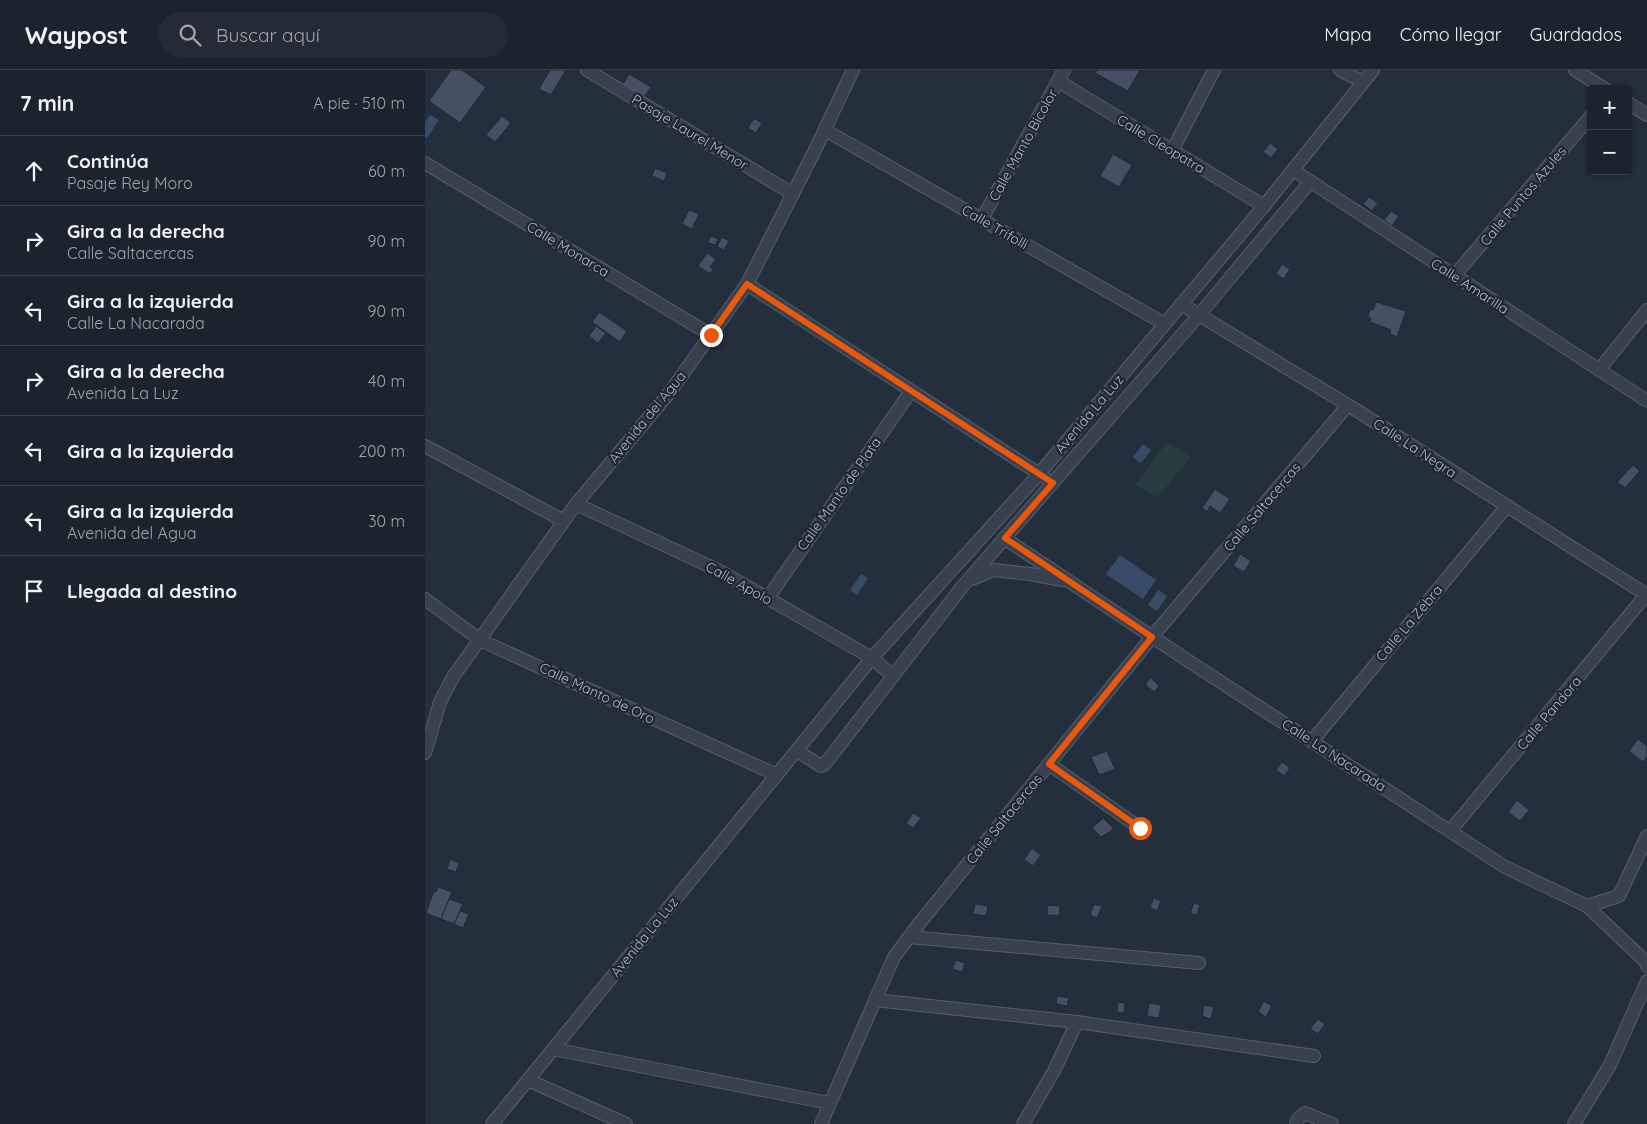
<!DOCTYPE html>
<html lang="es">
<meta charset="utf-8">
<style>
:root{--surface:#1b232e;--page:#242b36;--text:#f1f3f6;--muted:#a0a4aa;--line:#39404a}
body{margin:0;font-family:Quicksand,sans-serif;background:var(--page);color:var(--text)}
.controls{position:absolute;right:15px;top:15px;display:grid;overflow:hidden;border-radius:5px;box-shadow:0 1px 4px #0004}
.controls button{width:45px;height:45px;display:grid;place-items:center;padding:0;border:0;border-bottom:1px solid var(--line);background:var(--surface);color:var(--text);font:25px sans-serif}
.stop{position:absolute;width:15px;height:15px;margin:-11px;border:4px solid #ea580c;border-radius:50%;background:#fff}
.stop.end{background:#ea580c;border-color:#fff;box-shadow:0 1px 5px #0008}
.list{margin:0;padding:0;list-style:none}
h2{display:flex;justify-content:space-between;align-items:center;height:65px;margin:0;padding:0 20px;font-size:21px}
h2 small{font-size:16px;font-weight:400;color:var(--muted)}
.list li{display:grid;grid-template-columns:32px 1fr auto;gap:15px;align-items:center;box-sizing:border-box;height:70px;padding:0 20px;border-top:1px solid var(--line)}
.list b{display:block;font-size:19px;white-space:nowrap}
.list p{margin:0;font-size:16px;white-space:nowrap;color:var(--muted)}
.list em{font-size:16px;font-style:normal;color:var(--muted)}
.icon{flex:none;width:28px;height:28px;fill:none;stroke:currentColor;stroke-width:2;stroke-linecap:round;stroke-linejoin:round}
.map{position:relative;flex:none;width:1222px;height:1054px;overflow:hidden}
header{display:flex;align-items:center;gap:30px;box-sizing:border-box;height:70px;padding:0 25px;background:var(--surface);border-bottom:1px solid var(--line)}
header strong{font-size:24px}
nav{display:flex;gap:28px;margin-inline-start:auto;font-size:18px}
.search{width:350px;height:45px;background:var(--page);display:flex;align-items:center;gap:12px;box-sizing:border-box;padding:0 18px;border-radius:28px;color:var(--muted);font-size:19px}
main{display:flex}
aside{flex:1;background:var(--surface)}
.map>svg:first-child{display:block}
.green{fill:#263c3f}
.water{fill:#394c67}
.building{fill:#455162;stroke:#1f2835}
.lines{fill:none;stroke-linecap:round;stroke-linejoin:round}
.minor-casing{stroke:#565f6c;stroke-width:14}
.minor{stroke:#38414e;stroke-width:12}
.route{stroke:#ea580c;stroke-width:6}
.labels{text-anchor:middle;stroke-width:4.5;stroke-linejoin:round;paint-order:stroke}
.street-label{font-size:14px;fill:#b4bcc9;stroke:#1d2633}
</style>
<header>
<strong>Waypost</strong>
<div class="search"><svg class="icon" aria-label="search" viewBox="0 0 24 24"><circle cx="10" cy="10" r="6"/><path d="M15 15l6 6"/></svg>Buscar aquí</div>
<nav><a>Mapa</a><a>Cómo llegar</a><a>Guardados</a></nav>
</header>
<main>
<aside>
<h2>7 min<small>A pie · 510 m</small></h2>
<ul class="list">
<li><svg class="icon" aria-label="ahead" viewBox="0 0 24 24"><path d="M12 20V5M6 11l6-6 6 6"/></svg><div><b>Continúa</b><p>Pasaje Rey Moro</p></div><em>60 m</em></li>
<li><svg class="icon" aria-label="right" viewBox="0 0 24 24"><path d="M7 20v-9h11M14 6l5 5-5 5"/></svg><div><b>Gira a la derecha</b><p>Calle Saltacercas</p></div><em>90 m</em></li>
<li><svg class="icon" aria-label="left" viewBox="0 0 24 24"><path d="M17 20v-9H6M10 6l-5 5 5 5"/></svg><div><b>Gira a la izquierda</b><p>Calle La Nacarada</p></div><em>90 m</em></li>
<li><svg class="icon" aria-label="right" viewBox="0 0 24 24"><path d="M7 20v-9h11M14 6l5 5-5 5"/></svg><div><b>Gira a la derecha</b><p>Avenida La Luz</p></div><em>40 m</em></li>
<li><svg class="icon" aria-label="left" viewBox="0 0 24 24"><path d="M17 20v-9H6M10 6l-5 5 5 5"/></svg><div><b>Gira a la izquierda</b></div><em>200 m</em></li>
<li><svg class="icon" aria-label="left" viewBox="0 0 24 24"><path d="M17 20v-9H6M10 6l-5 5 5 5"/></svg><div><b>Gira a la izquierda</b><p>Avenida del Agua</p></div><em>30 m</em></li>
<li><svg class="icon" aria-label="arrive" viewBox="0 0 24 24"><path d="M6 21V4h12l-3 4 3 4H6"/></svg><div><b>Llegada al destino</b></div></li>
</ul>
</aside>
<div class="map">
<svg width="1222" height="1054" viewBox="0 0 1222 1054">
<rect width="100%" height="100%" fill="#242f3e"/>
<path class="green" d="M742,372L766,387L733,427L710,415Z"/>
<g class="water">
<path d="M5,45L14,50L2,68L0,67V52Z"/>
<path d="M718,374L726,380L717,392H713L708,387Z"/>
<path d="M695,485L731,510L718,529L681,504Z"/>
<path d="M436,504L443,508L432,525L425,520Z"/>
<path d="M733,520L742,526L732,541L723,535Z"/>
</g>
<g class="building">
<path d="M26,0H37L61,17L35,53L4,31Z"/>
<path d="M125,0H141L126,25L114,19Z"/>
<path d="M672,0H715L703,21L670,3Z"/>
<path d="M204,4L226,17L219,27L198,14Z"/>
<path d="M77,46L86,53L70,72L61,65Z"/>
<path d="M329,48L337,53L331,63L323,58Z"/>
<path d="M845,73L853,79L846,88L838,82Z"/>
<path d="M688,84L707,95L694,117L675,106Z"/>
<path d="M230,98L242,103L239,111L227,106Z"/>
<path d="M944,127L953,133L947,141L938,134Z"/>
<path d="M264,140L274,144L267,159L257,154Z"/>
<path d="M966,141L974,146L967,156L959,150Z"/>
<path d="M285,166L293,168L291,175L283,173Z"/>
<path d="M297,167L304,171L299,180L292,177Z"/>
<path d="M282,183L291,189L285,197L288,199L285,204L273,196Z"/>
<path d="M857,194L865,199L859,209L851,204Z"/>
<path d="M951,232L981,241L972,267L965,264L966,260L945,252L946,248L943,247L945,239L948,240Z"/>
<path d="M174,242L202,261L195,272L167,252Z"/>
<path d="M171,256L181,263L173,273L164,266Z"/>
<path d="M1208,395L1215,401L1200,418L1192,412Z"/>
<path d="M790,419L805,429L795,443L785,436L782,442L777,438Z"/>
<path d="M815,484L826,491L819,502L808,496Z"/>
<path d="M726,608L734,616L729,622L720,614Z"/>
<path d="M1213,669L1222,676V687L1218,692L1204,681Z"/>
<path d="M682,681L690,699L674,705L666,687Z"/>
<path d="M857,692L865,698L859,706L851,700Z"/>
<path d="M1092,730L1104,740L1095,751L1083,742Z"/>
<path d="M488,743L496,748L488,758L481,753Z"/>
<path d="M678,748L689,759L676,767L667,758Z"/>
<path d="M607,778L616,785L608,796L599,790Z"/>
<path d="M25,789L34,793L31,802L22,799Z"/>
<path d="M13,817L27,822L16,849L1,843L9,821L11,822Z"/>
<path d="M729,828L736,831L732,841L725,837Z"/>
<path d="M24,829L38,834L29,854L16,849Z"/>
<path d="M769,833L775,835L772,845L765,843Z"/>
<path d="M550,834L563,836L561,846L548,844Z"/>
<path d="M669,834L677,836L672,848L665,845Z"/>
<path d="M623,835L635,836L634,846L622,845Z"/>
<path d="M35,841L44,844L38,858L29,854Z"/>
<path d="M531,890L540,893L537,902L527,899Z"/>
<path d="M632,926L644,928L642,936L631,934Z"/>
<path d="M839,931L847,936L841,947L833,942Z"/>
<path d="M693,932L700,933L699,943L692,942Z"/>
<path d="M724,933L736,935L734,948L722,946Z"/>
<path d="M779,935L789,937L786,949L777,946Z"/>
<path d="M893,949L900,954L893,964L885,959Z"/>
</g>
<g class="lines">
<g class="minor-casing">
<g id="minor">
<path d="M162,0L368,124"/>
<path d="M915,0L938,12"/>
<path d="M1150,0L1180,19"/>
<path d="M633,11L839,136"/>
<path d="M1203,33L1222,45"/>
<path d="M400,60L740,254"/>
<path d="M747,81L789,0"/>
<path d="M0,93L286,265"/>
<path d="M868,100L1222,331"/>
<path d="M557,149L639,0"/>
<path d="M1029,206L1166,46"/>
<path d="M322,214L619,407"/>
<path d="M756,234L923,335L1222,525"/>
<path d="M1174,300L1222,240"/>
<path d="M0,376L139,451"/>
<path d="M151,434L295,501L447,588L468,606"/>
<path d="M579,468L768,594L1080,797L1162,836L1194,826L1222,766"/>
<path d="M547,509L569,500L605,504L637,510"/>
<path d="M343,528L486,321"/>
<path d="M0,529L55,570L352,705"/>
<path d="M887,671L1082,436"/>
<path d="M372,681L396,696L400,694L537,517L774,245L885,112"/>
<path d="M0,683L15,632L28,607L151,434L245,322L322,214L390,80L428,0"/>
<path d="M624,694L715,758"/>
<path d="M1026,760L1221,525"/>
<path d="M1162,836L1221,892L1222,896"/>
<path d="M484,867L774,893"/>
<path d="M450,930L652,952L889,986"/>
<path d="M128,979L404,1033"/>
<path d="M103,1010L201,1054"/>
<path d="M67,1054L447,588L614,404L839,136L948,0"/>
<path d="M396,1054L469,887L493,855L727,567L923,335"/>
<path d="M598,1054L629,1001L652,952"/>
<path d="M871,1054L873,1049L880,1043L907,1054"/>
<path d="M1149,1054L1185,995L1222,911"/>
</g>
</g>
<use href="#minor" class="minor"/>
</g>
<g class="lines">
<path class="route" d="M286,265L322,214L628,413L580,468L727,567L624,694L715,758"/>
</g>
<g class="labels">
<g class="street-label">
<text transform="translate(265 62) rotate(31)" y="5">Pasaje Laurel Menor</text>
<text transform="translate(736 74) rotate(31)" y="5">Calle Cleopatra</text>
<text transform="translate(598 75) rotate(-61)" y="5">Calle Manto Bicolor</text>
<text transform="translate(1098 126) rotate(-50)" y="5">Calle Puntos Azules</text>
<text transform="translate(570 157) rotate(30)" y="5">Calle Trifolli</text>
<text transform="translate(143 179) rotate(31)" y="5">Calle Monarca</text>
<text transform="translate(1045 216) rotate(33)" y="5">Calle Amarilla</text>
<text transform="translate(664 344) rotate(-50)" y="5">Avenida La Luz</text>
<text transform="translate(222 347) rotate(-51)" y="5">Avenida del Agua</text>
<text transform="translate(990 378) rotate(33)" y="5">Calle La Negra</text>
<text transform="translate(414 424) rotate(-55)" y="5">Calle Manto de Plata</text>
<text transform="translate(837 437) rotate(-50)" y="5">Calle Saltacercas</text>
<text transform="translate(314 513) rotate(29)" y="5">Calle Apolo</text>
<text transform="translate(984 553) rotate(-50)" y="5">Calle La Zebra</text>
<text transform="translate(172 623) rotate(25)" y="5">Calle Manto de Oro</text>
<text transform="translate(1124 643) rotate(-50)" y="5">Calle Pandora</text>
<text transform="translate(909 685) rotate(33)" y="5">Calle La Nacarada</text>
<text transform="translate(579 749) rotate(-51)" y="5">Calle Saltacercas</text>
<text transform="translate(219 867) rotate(-51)" y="5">Avenida La Luz</text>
</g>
</g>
</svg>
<div class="controls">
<button>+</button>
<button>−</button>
</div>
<div class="stop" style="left:715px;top:758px"></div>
<div class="stop end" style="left:286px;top:265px"></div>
</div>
</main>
